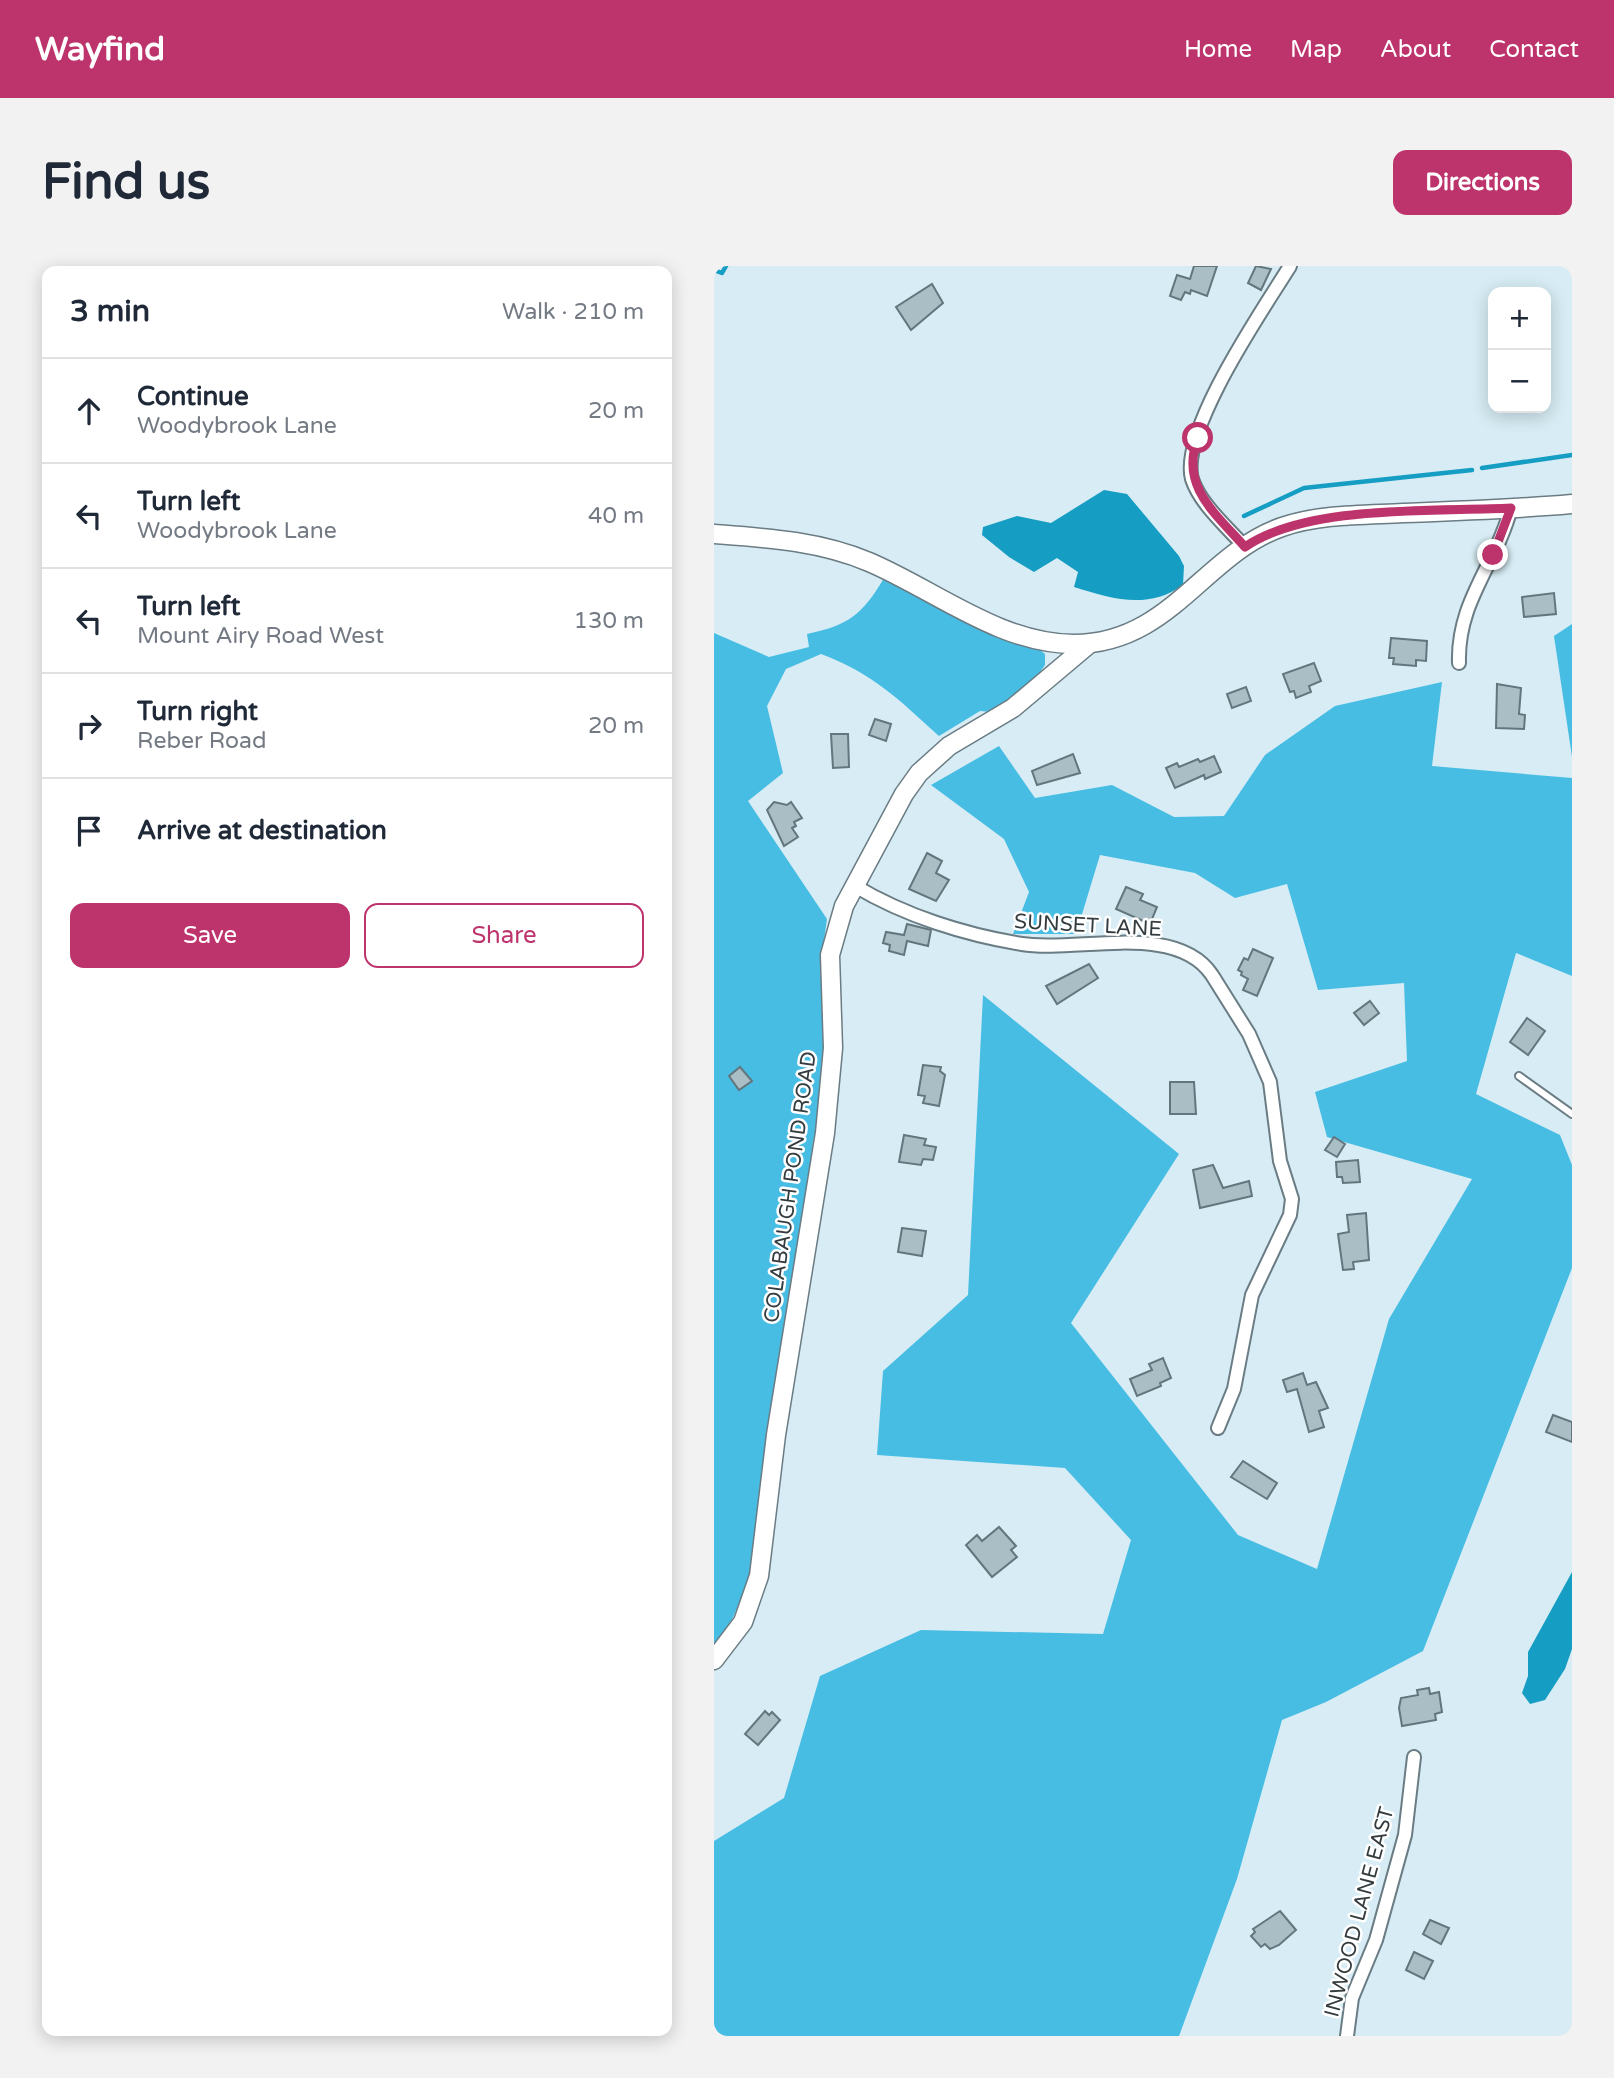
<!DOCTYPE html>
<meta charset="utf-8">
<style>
:root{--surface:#fff;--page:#f2f2f3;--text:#1f2937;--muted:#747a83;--line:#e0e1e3;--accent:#bd336c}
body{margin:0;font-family:"Varela Round",sans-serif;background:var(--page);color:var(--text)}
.controls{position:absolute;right:21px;top:21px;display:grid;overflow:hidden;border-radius:14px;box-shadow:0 4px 18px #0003}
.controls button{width:63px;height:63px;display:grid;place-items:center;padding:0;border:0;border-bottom:2px solid var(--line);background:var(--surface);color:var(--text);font:35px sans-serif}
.stop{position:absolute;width:21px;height:21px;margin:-16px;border:5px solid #bd336c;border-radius:50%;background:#fff}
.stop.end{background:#bd336c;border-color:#fff;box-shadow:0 2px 7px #0008}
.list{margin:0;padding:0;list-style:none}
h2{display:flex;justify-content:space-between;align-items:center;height:91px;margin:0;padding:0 28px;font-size:30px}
h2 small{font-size:23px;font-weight:400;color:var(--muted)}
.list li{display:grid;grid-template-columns:46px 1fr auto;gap:21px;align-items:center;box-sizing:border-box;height:105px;padding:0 28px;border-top:2px solid var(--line)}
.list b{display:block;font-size:26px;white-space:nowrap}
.list p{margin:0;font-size:23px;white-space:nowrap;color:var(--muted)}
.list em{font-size:23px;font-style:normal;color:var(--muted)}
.actions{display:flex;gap:14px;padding:21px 28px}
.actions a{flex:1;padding:16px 0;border:2px solid var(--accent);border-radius:14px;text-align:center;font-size:24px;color:var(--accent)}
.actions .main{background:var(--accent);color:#fff}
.icon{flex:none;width:38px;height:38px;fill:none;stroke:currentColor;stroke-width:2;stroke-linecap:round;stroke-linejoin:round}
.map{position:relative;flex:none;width:858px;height:1770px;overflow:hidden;border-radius:14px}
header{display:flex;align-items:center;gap:42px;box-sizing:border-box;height:98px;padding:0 35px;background:var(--accent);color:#fff}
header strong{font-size:33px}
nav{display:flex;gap:38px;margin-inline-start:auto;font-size:24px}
.intro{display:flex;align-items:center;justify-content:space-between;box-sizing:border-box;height:168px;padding:0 42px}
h1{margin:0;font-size:49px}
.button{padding:18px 32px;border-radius:14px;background:var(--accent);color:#fff;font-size:24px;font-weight:700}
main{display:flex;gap:42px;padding:0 42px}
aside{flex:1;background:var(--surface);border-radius:14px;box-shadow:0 4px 18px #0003}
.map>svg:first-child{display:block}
.forest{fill:#47bde4}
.water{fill:#169dc3}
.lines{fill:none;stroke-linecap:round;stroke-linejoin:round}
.stream{stroke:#169dc3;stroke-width:4.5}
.building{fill:#aabec6;stroke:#64767d;stroke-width:2}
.lane-casing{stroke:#6a7c84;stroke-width:10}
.street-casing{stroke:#6a7c84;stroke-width:16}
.secondary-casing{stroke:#6a7c84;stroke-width:21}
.lane{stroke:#fff;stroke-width:6}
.street{stroke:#fff;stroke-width:12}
.secondary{stroke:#fff;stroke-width:18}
.route{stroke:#bd336c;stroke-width:9}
.labels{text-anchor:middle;stroke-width:5;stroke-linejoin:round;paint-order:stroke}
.street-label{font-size:21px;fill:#343c3f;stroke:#fff}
</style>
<header>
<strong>Wayfind</strong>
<nav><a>Home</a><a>Map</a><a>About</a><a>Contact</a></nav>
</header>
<div class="intro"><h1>Find us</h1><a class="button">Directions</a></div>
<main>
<aside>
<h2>3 min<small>Walk · 210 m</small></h2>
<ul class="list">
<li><svg class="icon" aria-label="ahead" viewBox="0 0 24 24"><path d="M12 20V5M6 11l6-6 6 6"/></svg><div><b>Continue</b><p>Woodybrook Lane</p></div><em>20 m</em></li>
<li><svg class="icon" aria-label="left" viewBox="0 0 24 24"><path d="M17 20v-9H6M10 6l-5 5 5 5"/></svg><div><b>Turn left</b><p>Woodybrook Lane</p></div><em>40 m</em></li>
<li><svg class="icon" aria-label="left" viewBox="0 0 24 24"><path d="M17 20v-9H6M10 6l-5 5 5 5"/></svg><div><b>Turn left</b><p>Mount Airy Road West</p></div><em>130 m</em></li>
<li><svg class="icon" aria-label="right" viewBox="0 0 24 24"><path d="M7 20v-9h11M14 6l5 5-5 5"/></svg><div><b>Turn right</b><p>Reber Road</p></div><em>20 m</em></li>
<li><svg class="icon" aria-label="arrive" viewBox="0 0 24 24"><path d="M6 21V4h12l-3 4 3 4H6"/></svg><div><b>Arrive at destination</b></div></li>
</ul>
<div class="actions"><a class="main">Save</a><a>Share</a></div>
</aside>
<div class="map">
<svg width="858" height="1770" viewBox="0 0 858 1770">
<rect width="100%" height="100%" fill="#d7ecf4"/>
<g class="forest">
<path d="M170,312L321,380L331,388V399L321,413L277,446L266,445L225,470C184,433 160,408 107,388L72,403L53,440L69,507L34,535L113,653L106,703L111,750L105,852L99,875L86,991L59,1125L39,1306L12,1367L0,1380V367L55,391L95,381L93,368C135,359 148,349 170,312Z"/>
<path d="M858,358V491L840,370Z"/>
<path d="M728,416L718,500L858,512V710L802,687L762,828L846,869L858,899V1002L709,1385L612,1436L568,1454L523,1613L465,1770H0V1575L70,1532L106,1410L207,1364L389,1368L417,1274L351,1202L163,1189L169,1105L254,1029L269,729L465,888L357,1057L524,1269L603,1303L675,1053L758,913L613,871L601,826L693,795L690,717L604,724L573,618L521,632L481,607L386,589L362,668H299L315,626L290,573L217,519L285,480L321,532L398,519L460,551L510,550L551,489L621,440Z"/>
</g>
<g class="water">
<path d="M390,224L413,228L465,290L470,300L469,319C434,344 398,333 360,321L364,306L343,292L320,306L295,291L268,269L269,261L303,250L337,257Z"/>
<path d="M858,1306V1383L851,1403L831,1434L816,1438L808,1427L814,1410V1386Z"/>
</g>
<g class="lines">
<g class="stream">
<path d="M0,4L8,7L12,0"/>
<path d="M768,202L858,189"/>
<path d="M530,250L590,222L758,204"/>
</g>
</g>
<g class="building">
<path d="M480,0H503L493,30L477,24L476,28L471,26L467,34L456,30L463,9L476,13Z"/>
<path d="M542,0L557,3L547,24L534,17Z"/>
<path d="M218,18L229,37L197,64L182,41Z"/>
<path d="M840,327L842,348L810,351L808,331Z"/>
<path d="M677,372L713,375L712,395L702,394V400L679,398L680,392H675Z"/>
<path d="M600,397L607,415L595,420L597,426L582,432L580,425L576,426L569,408Z"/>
<path d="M783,418L807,422L805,448L811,449L810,463L782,462Z"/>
<path d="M532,421L537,435L518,442L513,428Z"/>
<path d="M161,453L177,458L172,475L155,469Z"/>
<path d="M117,468H134L135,501L119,502Z"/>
<path d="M359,488L366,507L323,519L318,505Z"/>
<path d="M500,490L507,506L491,513L490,509L461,522L452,502L463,497L465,501L484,493L486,496Z"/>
<path d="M60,536L73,539L77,536L88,552L80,556L82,560L78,562L84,571L70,580L53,544Z"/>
<path d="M213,587L228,595L222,607L235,614L222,635L195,623Z"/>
<path d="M412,621L429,628L426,634L443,641L436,658L402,643Z"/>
<path d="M193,658L217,664L214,680L193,675L190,689L175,685L176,679L169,677L172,666L190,669Z"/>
<path d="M539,683L559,692L543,730L529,724L534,713L527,709L528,706L524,704L530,692L534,694Z"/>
<path d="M375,698L384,712L343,738L332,720Z"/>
<path d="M656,735L665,747L650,759L640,747Z"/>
<path d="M813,752L831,765L814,789L796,776Z"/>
<path d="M209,799L227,801L226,805L231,809L225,840L209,837L211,830L204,829Z"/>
<path d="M26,801L38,815L25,824L15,810Z"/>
<path d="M456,816H480L482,848H456Z"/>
<path d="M190,869L212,873L210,879L222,881L219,894L209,893L207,899L185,896Z"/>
<path d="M620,871L631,878L623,891L611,884Z"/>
<path d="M644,894L646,916L629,917L628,911H623L622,896Z"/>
<path d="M499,899L509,922L535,915L538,930L486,942L479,904Z"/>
<path d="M652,947L655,994L639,996L640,1003L629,1004L624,968L635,966L633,949Z"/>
<path d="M188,962L212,965L208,990L184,986Z"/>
<path d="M449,1092L457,1112L446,1117L447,1120L423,1130L416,1113L438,1104L435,1098Z"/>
<path d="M589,1107L593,1119L602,1116L614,1142L605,1145L610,1161L595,1166L583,1123L573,1126L569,1114Z"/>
<path d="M839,1149L858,1156V1176L832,1166Z"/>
<path d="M529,1195L563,1217L553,1233L517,1211Z"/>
<path d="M285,1261L302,1280L297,1284L303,1291L278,1311L252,1279L263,1269L268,1275Z"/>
<path d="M715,1422L716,1428L725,1426L728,1446L721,1448L722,1454L688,1460L685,1442L687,1432L704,1429L703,1424Z"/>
<path d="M51,1445L55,1449L58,1446L66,1454L44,1479L31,1468Z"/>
<path d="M566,1645L582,1664L565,1679L556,1683L551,1678L547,1681L537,1670L541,1666L539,1663Z"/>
<path d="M716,1654L735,1662L727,1678L709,1668Z"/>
<path d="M700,1686L719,1695L710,1713L692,1704Z"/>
</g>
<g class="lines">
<g class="lane-casing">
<path id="lane" d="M805,810L858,848"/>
</g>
<g class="street-casing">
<g id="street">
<path d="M531,281C514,262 486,238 478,213C465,165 550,42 576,0"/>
<path d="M745,397C743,335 782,299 797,242"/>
<path d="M141,620C191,650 252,669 308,678C362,687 462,655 498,709L535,768L556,816L566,895L578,933L576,949L538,1029L520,1123L504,1162"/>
<path d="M633,1770L638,1732L662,1674L691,1569L700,1491"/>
</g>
</g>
<g class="secondary-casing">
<g id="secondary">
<path d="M0,268C53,272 105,275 155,296C221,324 286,378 360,378C456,378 490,288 568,261C606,248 649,249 689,247C745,245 802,243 858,238"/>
<path d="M0,1394L29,1356L45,1310L62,1169L111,867L119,782L116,689L130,640L190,528L205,507L235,480L299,442L375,378"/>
</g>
</g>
<use href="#lane" class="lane"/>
<use href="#street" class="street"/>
<use href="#secondary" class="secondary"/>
</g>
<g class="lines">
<path class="route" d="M484,172C465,220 502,248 531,281C594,238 720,246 797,242L779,289"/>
</g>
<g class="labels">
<g class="street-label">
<text transform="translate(374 659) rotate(3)" y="7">SUNSET LANE</text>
<text transform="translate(76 921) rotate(-82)" y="7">COLABAUGH POND ROAD</text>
<text transform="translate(645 1646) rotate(-75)" y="7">INWOOD LANE EAST</text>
</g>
</g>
</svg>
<div class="controls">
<button>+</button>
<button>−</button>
</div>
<div class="stop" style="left:484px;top:172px"></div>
<div class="stop end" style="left:779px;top:289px"></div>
</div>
</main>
